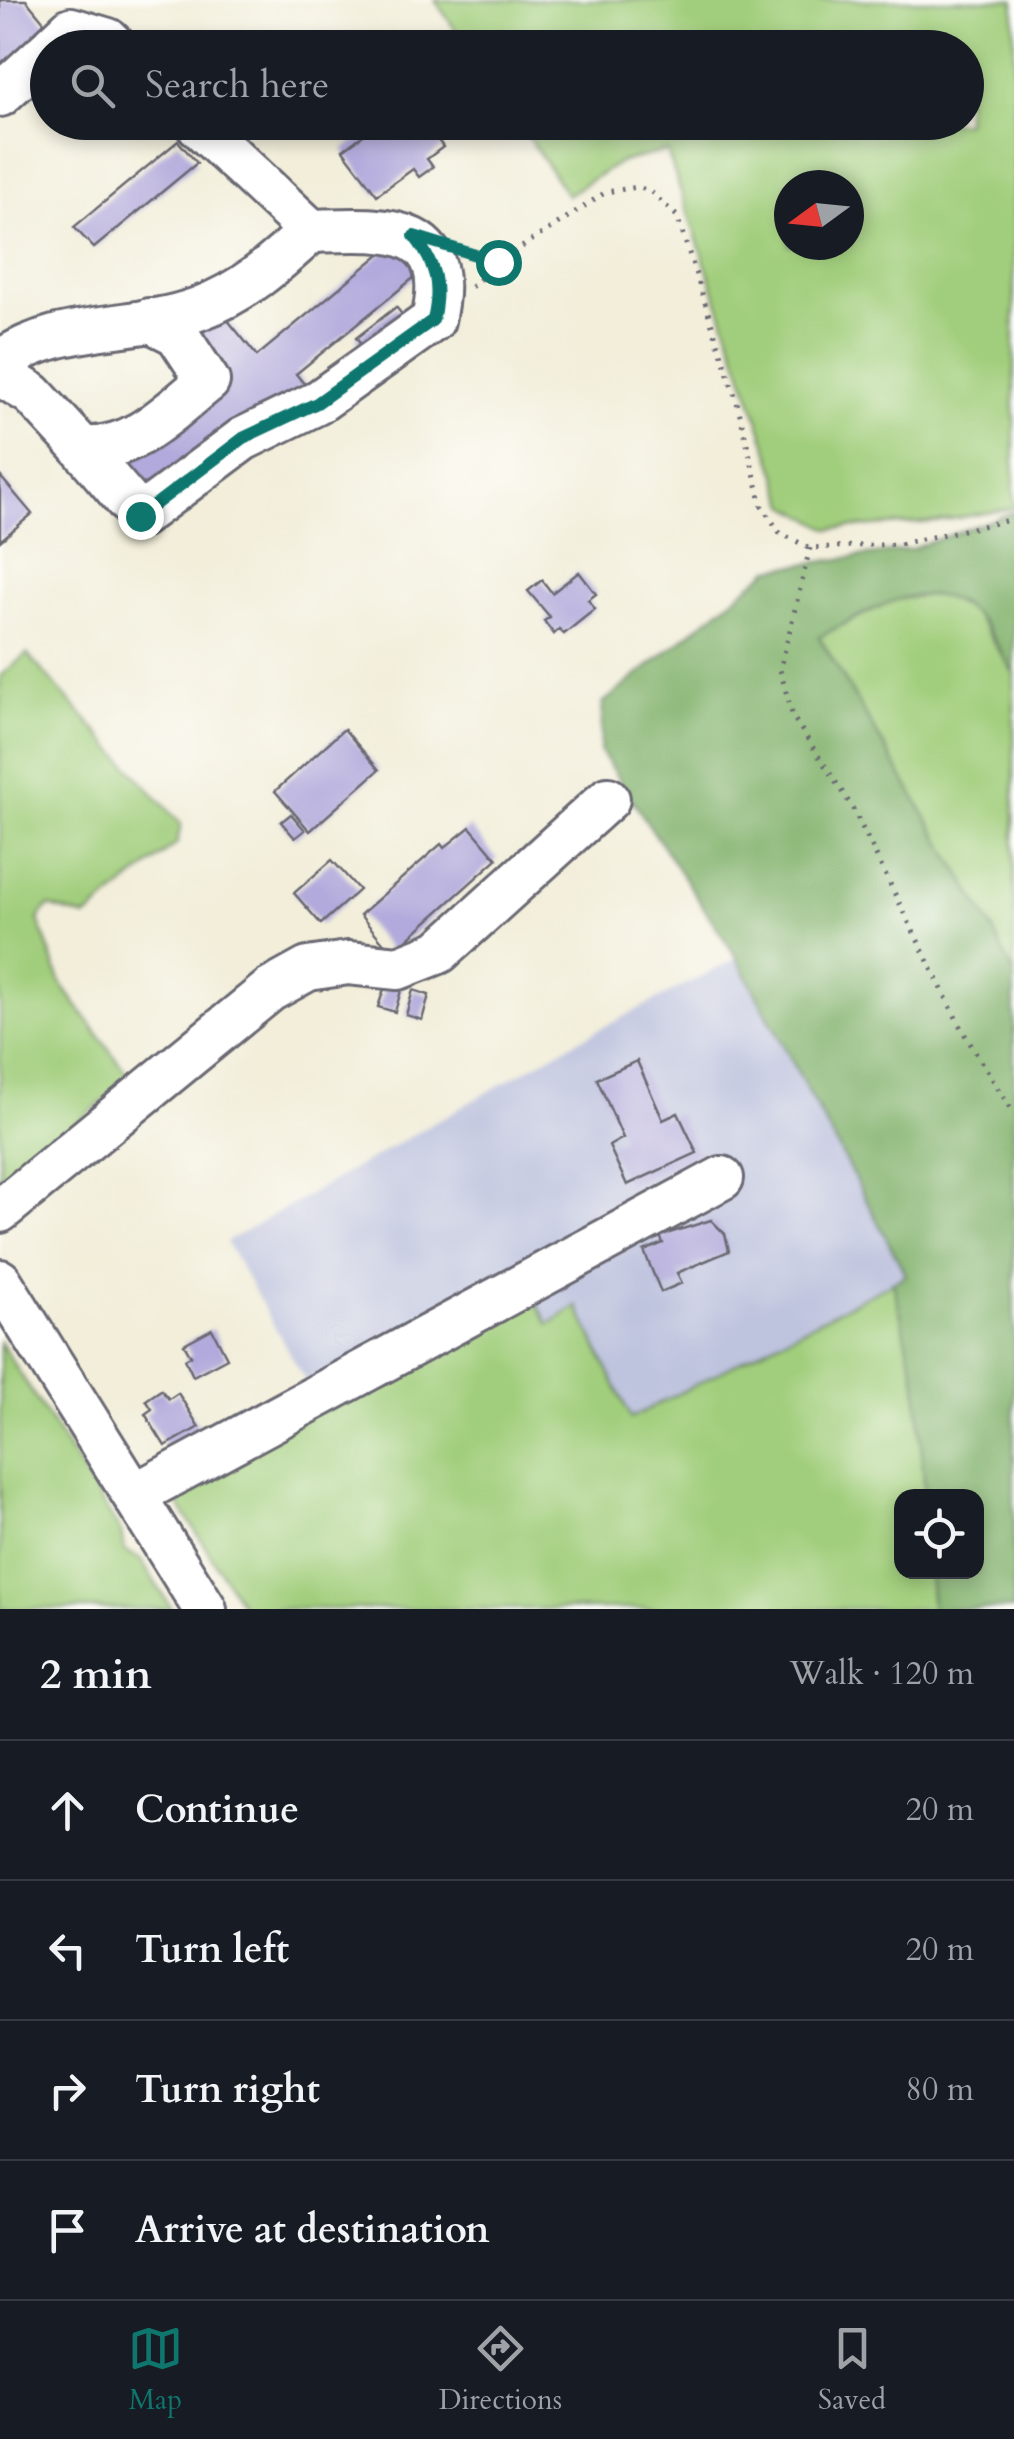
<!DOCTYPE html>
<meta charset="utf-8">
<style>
:root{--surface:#171b24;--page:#20242c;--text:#f1f3f6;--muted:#9ea1a6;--line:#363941;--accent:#0f766e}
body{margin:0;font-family:Cardo,serif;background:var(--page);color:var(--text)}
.controls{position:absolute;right:30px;bottom:30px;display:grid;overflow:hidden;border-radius:20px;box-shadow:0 5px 15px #0003}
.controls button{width:90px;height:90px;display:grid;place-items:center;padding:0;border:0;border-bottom:2px solid var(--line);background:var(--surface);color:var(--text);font:50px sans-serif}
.compass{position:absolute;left:774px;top:170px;width:90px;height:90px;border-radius:50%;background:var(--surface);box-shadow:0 5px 15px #0003;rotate:255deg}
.stop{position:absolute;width:30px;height:30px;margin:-22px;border:8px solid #0f766e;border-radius:50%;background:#fff}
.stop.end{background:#0f766e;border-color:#fff;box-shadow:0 2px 10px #0008}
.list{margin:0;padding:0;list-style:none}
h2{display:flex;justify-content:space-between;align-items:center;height:130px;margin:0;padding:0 40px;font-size:42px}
h2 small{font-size:32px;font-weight:400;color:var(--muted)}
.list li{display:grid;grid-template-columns:65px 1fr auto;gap:30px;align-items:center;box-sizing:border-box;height:140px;padding:0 40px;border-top:2px solid var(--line)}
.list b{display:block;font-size:38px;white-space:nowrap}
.list em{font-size:32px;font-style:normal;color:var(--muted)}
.icon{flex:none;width:55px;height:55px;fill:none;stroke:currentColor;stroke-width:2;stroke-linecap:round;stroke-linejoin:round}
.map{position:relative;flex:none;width:1014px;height:1609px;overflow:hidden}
.search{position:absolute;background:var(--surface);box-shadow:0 5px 15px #0003;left:30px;right:30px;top:30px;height:110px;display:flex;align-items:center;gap:25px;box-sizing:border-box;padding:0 35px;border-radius:55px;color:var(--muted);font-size:38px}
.sheet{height:690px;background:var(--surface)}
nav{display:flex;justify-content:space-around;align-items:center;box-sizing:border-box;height:140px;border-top:2px solid var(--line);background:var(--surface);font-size:28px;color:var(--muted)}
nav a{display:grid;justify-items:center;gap:5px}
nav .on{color:var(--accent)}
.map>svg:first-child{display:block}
.industrial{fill:#bec3de}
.green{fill:#a1ce7b;stroke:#62785b;stroke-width:2.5;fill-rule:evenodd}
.forest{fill:#80b16b;stroke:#516a53;stroke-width:2.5}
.building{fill:#b2aadc}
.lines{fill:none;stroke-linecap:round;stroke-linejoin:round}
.minor-casing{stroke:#6b6973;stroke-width:48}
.path{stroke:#6b6973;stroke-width:5;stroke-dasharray:2.5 8;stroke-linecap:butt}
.minor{stroke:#fff;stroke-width:42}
.route{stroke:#0f766e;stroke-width:12}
</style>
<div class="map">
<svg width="1014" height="1609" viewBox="0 0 1014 1609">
<rect width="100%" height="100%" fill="#fdfcf7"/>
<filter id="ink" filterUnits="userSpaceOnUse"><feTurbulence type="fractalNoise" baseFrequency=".01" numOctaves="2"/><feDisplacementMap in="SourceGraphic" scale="20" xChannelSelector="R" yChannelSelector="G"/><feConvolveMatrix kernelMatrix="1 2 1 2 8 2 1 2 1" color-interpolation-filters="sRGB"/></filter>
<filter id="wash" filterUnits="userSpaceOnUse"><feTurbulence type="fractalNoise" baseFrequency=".0048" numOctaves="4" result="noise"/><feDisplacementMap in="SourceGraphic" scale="40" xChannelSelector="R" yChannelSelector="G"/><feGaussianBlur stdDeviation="2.25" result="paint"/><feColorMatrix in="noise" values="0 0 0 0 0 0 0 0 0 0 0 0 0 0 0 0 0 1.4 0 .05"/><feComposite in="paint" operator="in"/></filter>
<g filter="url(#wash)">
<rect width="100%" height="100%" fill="#f2eeda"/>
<path class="industrial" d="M737,958L907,1276L630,1418L576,1307L549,1325L317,1401L226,1242L571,1044Z"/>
<g class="green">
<path d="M435,0H1014V508L935,522L829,529L787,505L667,151L620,162L567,195L519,123L966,122V48L467,47ZM849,185V245H789V185Z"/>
<path d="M940,594L975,614L1014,673V975L990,924L819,637L896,599Z"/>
<path d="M27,654L181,824L177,843L86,917L49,906L38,919L61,984L131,1079L0,1185V676Z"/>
<path d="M893,1282L917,1385L925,1496H902V1572H929L932,1609H244L166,1484L528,1289L549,1324L577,1306L631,1418Z"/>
<path d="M0,1342L121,1532L124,1550L140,1559L172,1609H0Z"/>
</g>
<path class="forest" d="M1014,512V673C1002,655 991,630 975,615C929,569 865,614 819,637L990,924L1014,975V1609H932L929,1572H976V1496H925L917,1385L893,1282L906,1275L737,958L600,751L603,703L770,569L911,549Z"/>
<g id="blocks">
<g class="building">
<path d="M0,0H26L49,28L0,76Z"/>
<path d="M381,122H425L443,147L427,159L433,167L419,177L413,169L377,195L343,150Z"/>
<path d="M178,141L197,163L94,248L74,227Z"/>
<path d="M397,240L422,271L296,374L306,386L146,498L121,468L226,382L191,339L222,313L257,356Z"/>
<path d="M396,307L405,318L364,349L356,338Z"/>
<path d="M0,476L32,514L0,541Z"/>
<path d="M579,572L596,594L588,600L595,609L564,634L559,629L554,634L544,621L550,617L528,591L542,580L552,593Z"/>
<path d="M344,729L379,770L310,831L275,791Z"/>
<path d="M291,814L305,830L295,838L281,822Z"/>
<path d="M470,827L497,859L392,953L360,915L441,844L444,848Z"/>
<path d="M332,860L359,890L321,924L294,893Z"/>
<path d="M386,983L402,987L395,1012L378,1007Z"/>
<path d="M413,990L429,995L422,1020L406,1015Z"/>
<path d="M637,1061L663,1120L678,1113L697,1153L627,1185L609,1146L623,1138L597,1079Z"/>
<path d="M711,1220L725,1234L729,1251L677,1273L682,1283L661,1292L644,1251L663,1243L660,1236Z"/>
<path d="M212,1329L227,1358L193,1376L185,1359L191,1356L184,1344Z"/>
<path d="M161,1390L169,1399L178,1393L199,1427L165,1446L145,1414L152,1409L146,1400Z"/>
</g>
</g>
</g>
<g filter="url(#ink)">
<use href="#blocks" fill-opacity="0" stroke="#6b6973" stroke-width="2.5"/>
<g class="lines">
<g class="minor-casing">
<g id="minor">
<path d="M51,48L71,29L108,40L116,48"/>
<path d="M0,95L48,51"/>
<path d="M0,362C59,320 132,333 198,309C243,293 276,263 311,231"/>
<path d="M0,374L32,394L82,448C134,452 170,411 208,381L177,334L149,320"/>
<path d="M82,448L140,516L243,439L317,403L433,320C456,220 382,229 311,231L195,122"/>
<path d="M0,1211L270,990L308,969L348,963L398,968L439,952L608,799"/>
<path d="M0,1281L205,1609"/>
<path d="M136,1494L722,1178"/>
</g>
</g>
<g class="path">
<path d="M465,252L499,262L606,192L638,187L651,192L677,216L737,402L762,506L780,533L810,548L899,544L1014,519"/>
<path d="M471,287L499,262"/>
<path d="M810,548L780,670L793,717L852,807L962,1030L1014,1114"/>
</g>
<use href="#minor" class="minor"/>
</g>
</g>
<g class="lines" filter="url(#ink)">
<path class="route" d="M140,516L243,438L317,403L433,320C441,286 436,264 414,236L498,262"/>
</g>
</svg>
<div class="controls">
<button><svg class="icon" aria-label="locate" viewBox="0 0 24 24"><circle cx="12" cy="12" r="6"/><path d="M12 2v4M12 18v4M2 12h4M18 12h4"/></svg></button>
</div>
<svg class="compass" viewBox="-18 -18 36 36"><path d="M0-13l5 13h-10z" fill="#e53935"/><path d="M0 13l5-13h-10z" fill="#9ea1a6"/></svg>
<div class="stop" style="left:498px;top:262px"></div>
<div class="stop end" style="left:140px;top:516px"></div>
<div class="search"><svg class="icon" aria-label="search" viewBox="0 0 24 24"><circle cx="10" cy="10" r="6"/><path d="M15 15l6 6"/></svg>Search here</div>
</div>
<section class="sheet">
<h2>2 min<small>Walk · 120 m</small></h2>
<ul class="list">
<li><svg class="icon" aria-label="ahead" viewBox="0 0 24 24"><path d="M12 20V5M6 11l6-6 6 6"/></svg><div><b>Continue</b></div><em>20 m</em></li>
<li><svg class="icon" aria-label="left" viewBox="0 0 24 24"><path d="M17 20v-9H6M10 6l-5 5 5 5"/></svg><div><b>Turn left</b></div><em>20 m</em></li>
<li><svg class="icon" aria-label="right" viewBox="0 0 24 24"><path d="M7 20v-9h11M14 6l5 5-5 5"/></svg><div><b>Turn right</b></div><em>80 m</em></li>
<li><svg class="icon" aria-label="arrive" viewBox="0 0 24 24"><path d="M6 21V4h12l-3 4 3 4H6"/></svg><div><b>Arrive at destination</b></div></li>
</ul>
</section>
<nav>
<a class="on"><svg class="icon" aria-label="map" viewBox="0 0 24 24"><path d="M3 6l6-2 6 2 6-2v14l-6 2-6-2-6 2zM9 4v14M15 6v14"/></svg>Map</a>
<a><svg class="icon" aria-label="directions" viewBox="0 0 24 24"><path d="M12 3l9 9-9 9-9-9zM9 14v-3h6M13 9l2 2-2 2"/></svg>Directions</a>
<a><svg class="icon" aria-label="saved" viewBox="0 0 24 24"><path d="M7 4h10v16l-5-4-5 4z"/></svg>Saved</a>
</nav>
